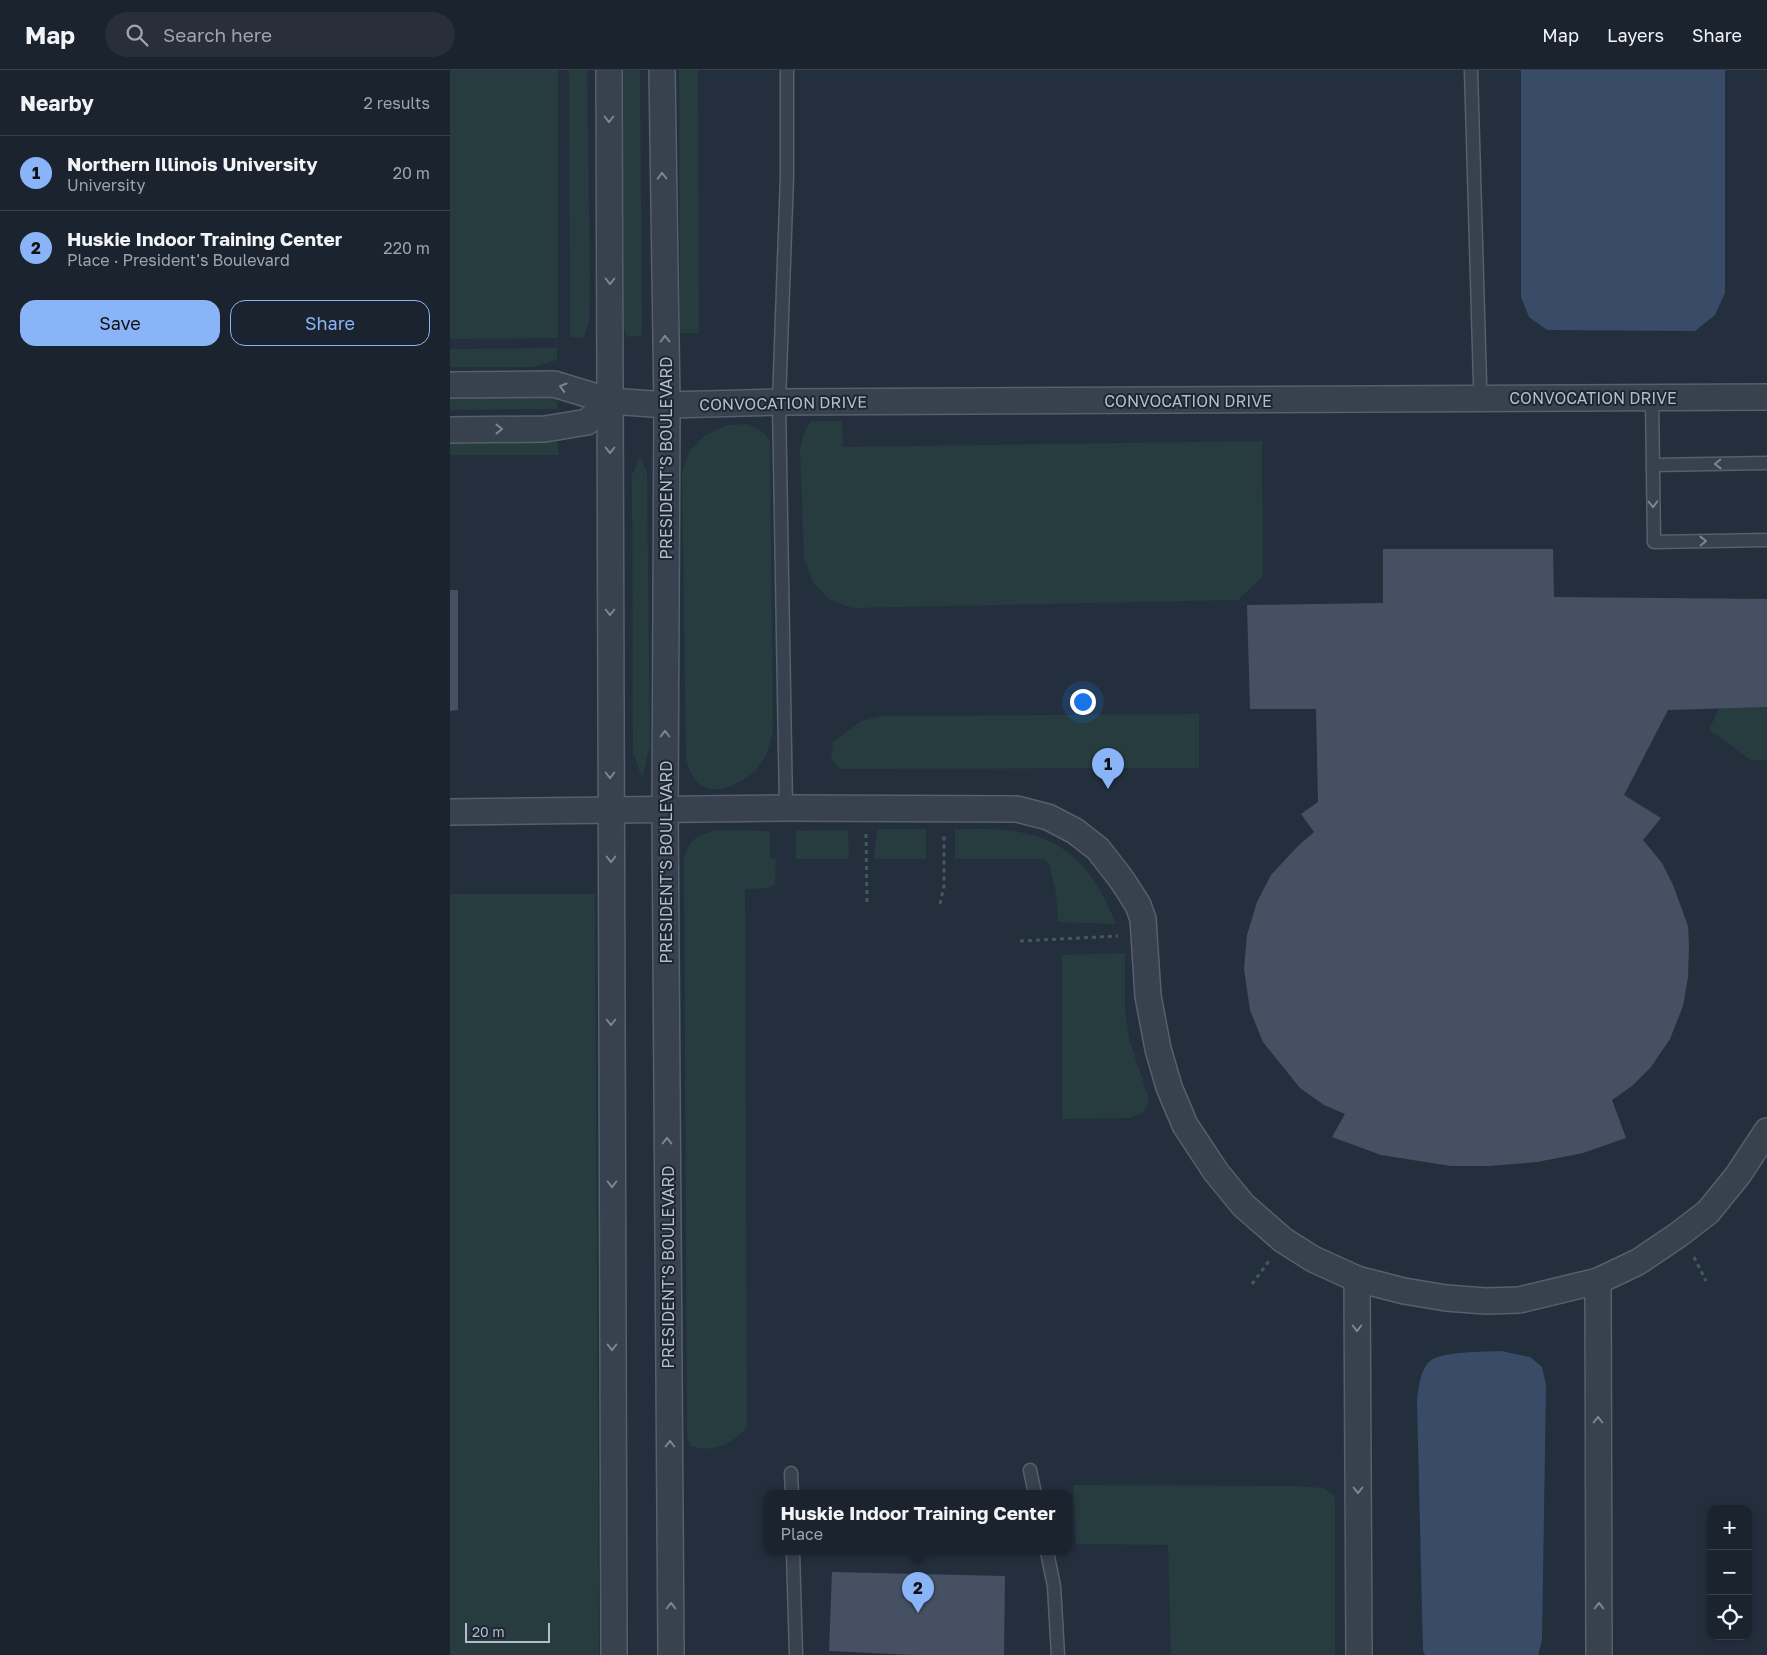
<!DOCTYPE html>
<meta charset="utf-8">
<style>
:root{--surface:#1b232e;--page:#282f3a;--text:#f1f3f6;--muted:#a0a4aa;--line:#39404a;--accent:#8ab4f8}
body{margin:0;font-family:"Golos Text",sans-serif;background:var(--page);color:var(--text)}
.controls{position:absolute;right:15px;bottom:15px;display:grid;overflow:hidden;border-radius:10px;box-shadow:0 2px 12px #0003}
.controls button{width:45px;height:45px;display:grid;place-items:center;padding:0;border:0;border-bottom:1px solid var(--line);background:var(--surface);color:var(--text);font:25px sans-serif}
.scale{position:absolute;left:15px;bottom:12px;width:85px;box-sizing:border-box;padding-left:5px;border:2px solid #b4bcc9;border-top:0;font-size:14px;line-height:18px;white-space:nowrap;color:#b4bcc9;-webkit-text-stroke:4px #1d2633;paint-order:stroke}
.you{position:absolute;left:632px;top:631px;width:18px;height:18px;margin:-12px;border:4px solid #fff;border-radius:50%;background:#1a73e8;box-shadow:0 0 0 8px #1a73e833}
.badge{display:grid;place-items:center;width:32px;height:32px;border-radius:50%;background:var(--accent);color:#111;font-size:16px;font-weight:700}
.pin{position:absolute;translate:-50% -41px;filter:drop-shadow(0 1px 2px #0008)}
.pin::after{content:'';position:absolute;top:26px;width:18px;height:15px;background:inherit;clip-path:polygon(0 0,100% 0,50% 100%)}
.popup{position:absolute;left:314px;top:1420px;width:308px;height:65px;box-sizing:border-box;display:grid;place-content:center;border-radius:10px;background:var(--surface);filter:drop-shadow(0 1px 4px #0005);font-size:16px;white-space:nowrap;color:var(--muted)}
.popup b{font-size:19px;color:var(--text)}
.popup::after{content:'';position:absolute;left:50%;top:100%;margin-left:-10px;border:10px solid transparent;border-top-color:var(--surface)}
.list{margin:0;padding:0;list-style:none}
h2{display:flex;justify-content:space-between;align-items:center;height:65px;margin:0;padding:0 20px;font-size:21px}
h2 small{font-size:16px;font-weight:400;color:var(--muted)}
.list li{display:grid;grid-template-columns:32px 1fr auto;gap:15px;align-items:center;box-sizing:border-box;height:75px;padding:0 20px;border-top:1px solid var(--line)}
.list b{display:block;font-size:19px;white-space:nowrap}
.list p{margin:0;font-size:16px;white-space:nowrap;color:var(--muted)}
.list em{font-size:16px;font-style:normal;color:var(--muted)}
.actions{display:flex;gap:10px;padding:15px 20px}
.actions a{flex:1;padding:11px 0;border:1px solid var(--accent);border-radius:15px;text-align:center;font-size:18px;color:var(--accent)}
.actions .main{background:var(--accent);color:#111}
.icon{flex:none;width:28px;height:28px;fill:none;stroke:currentColor;stroke-width:2;stroke-linecap:round;stroke-linejoin:round}
.map{position:relative;flex:none;width:1317px;height:1585px;overflow:hidden}
header{display:flex;align-items:center;gap:30px;box-sizing:border-box;height:70px;padding:0 25px;background:var(--surface);border-bottom:1px solid var(--line)}
header strong{font-size:24px}
nav{display:flex;gap:28px;margin-inline-start:auto;font-size:18px}
.search{width:350px;height:45px;background:var(--page);display:flex;align-items:center;gap:12px;box-sizing:border-box;padding:0 18px;border-radius:28px;color:var(--muted);font-size:19px}
main{display:flex}
aside{flex:1;background:var(--surface)}
.map>svg:first-child{display:block}
.green{fill:#263c3f}
.water{fill:#394c67}
.building{fill:#455162}
.lines{fill:none;stroke-linecap:round;stroke-linejoin:round}
.lane-casing{stroke:#565f6c;stroke-width:15}
.street-casing{stroke:#565f6c;stroke-width:28}
.path{stroke:#44595c;stroke-width:3;stroke-dasharray:4 4;stroke-linecap:butt}
.lane{stroke:#38414e;stroke-width:12}
.street{stroke:#38414e;stroke-width:25}
.oneway{stroke:#7c8592}
.labels{text-anchor:middle;stroke-width:4;stroke-linejoin:round;paint-order:stroke}
.street-label{font-size:16px;fill:#b4bcc9;stroke:#1d2633}
</style>
<header>
<strong>Map</strong>
<div class="search"><svg class="icon" aria-label="search" viewBox="0 0 24 24"><circle cx="10" cy="10" r="6"/><path d="M15 15l6 6"/></svg>Search here</div>
<nav><a>Map</a><a>Layers</a><a>Share</a></nav>
</header>
<main>
<aside>
<h2>Nearby<small>2 results</small></h2>
<ul class="list">
<li><span class="badge">1</span><div><b>Northern Illinois University</b><p>University</p></div><em>20 m</em></li>
<li><span class="badge">2</span><div><b>Huskie Indoor Training Center</b><p>Place · President's Boulevard</p></div><em>220 m</em></li>
</ul>
<div class="actions"><a class="main">Save</a><a>Share</a></div>
</aside>
<div class="map">
<svg width="1317" height="1585" viewBox="0 0 1317 1585">
<rect width="100%" height="100%" fill="#242f3e"/>
<g class="green">
<path d="M0,0H108V268L0,269Z"/>
<path d="M119,0H137L140,210L139,251L134,268L120,267Z"/>
<path d="M173,0H190L192,255L191,266L177,267L174,258Z"/>
<path d="M229,0H248L249,263H230Z"/>
<path d="M107,278V290L83,297H0V279Z"/>
<path d="M0,325H107L108,339L0,340Z"/>
<path d="M361,351H392L393,377L812,371L813,506L788,530L402,538L380,530L363,512L354,488L350,379L354,363Z"/>
<path d="M298,354L314,363L320,371L323,660C320,673 318,686 309,696C297,711 265,729 248,713C241,706 239,698 236,689L232,403L239,381L256,365L278,355Z"/>
<path d="M0,367L107,369L109,385H0Z"/>
<path d="M190,387L197,402L200,675L192,709L183,681L182,405Z"/>
<path d="M1317,637V690H1301L1259,660L1269,638Z"/>
<path d="M749,644V698L390,699L381,689L383,672L411,651L433,646Z"/>
<path d="M427,759H476V789H424Z"/>
<path d="M505,759C521,759 539,758 555,760C617,766 644,799 666,854L608,852L606,823L599,793L594,789H505Z"/>
<path d="M265,760L320,761V788L326,789L325,814C317,821 305,818 295,819L297,1356C285,1374 261,1384 241,1376L237,1367L234,789C240,768 245,767 265,760Z"/>
<path d="M398,760L399,789H346V761Z"/>
<path d="M0,824H145L149,1585H0Z"/>
<path d="M675,883V941L680,972L699,1029L694,1042L680,1048L612,1049V885Z"/>
<path d="M623,1415L846,1416L874,1418L885,1427V1585H721L718,1475L626,1474Z"/>
</g>
<g class="water">
<path d="M1071,0H1275V223L1265,245L1245,261L1097,260L1079,247L1071,227Z"/>
<path d="M1051,1281L1080,1287L1092,1297L1096,1315L1092,1570L1088,1585H975L973,1580L967,1332C968,1320 970,1300 980,1291C992,1281 1034,1282 1051,1281Z"/>
</g>
<g class="building">
<path d="M933,479H1103L1104,527L1317,529V637L1218,640L1174,725L1211,748L1193,770L1212,793L1223,815L1238,856L1239,876L1238,907L1233,936L1220,969L1201,997L1182,1016L1162,1030L1176,1068L1133,1083L1087,1092L1039,1096H1001L931,1085L882,1067L895,1044L874,1035L850,1018L813,972L800,940L794,899L797,865L807,832L821,805L847,777L864,762L851,744L868,732L866,639H800L797,535L933,533Z"/>
<path d="M0,520H8V640L0,641Z"/>
<path d="M382,1502L555,1506L554,1585H464L379,1581Z"/>
</g>
<g class="lines">
<g class="lane-casing">
<g id="lane">
<path d="M1021,0L1030,313L1029,329"/>
<path d="M1202,328L1204,472L1317,470"/>
<path d="M1203,395L1317,393"/>
<path d="M336,738L329,332L337,106V0"/>
<path d="M580,1400L585,1424"/>
<path d="M341,1403L342,1424"/>
<path d="M343,1482L346,1585"/>
<path d="M597,1482L604,1516L608,1585"/>
</g>
</g>
<g class="street-casing">
<g id="street">
<path d="M159,0L164,1585"/>
<path d="M212,0L217,335L215,739L221,1585"/>
<path d="M0,315L104,314L160,331L217,335L329,332L1317,327"/>
<path d="M0,360L95,359L137,352L160,331"/>
<path d="M0,742L336,738L567,739L598,747L625,761L648,779L672,810L688,835L693,849L698,926L708,979L719,1017L735,1055L766,1102L793,1135L833,1170L863,1189L907,1209L954,1221L996,1228L1036,1231L1069,1230L1148,1211L1188,1192L1228,1165L1258,1142L1288,1105L1317,1061"/>
<path d="M907,1209L909,1585"/>
<path d="M1148,1211L1149,1585"/>
</g>
</g>
<g class="path">
<path d="M416,764L417,834"/>
<path d="M490,834L494,816V766"/>
<path d="M570,871L668,866"/>
<path d="M1244,1187L1256,1211"/>
<path d="M802,1214L819,1191"/>
</g>
<use href="#lane" class="lane"/>
<use href="#street" class="street"/>
</g>
<defs><path id="oneway-chevron" d="M-2-3.5L2.5 0L-2 3.5" fill="none" stroke-width="1.6" stroke-linecap="round" stroke-linejoin="round" transform="scale(1.25)"/></defs>
<g class="oneway">
<use href="#oneway-chevron" transform="translate(159 49) rotate(90)"/>
<use href="#oneway-chevron" transform="translate(212 106) rotate(-91)"/>
<use href="#oneway-chevron" transform="translate(160 211) rotate(90)"/>
<use href="#oneway-chevron" transform="translate(215 269) rotate(-91)"/>
<use href="#oneway-chevron" transform="translate(113 317) rotate(-164)"/>
<use href="#oneway-chevron" transform="translate(49 359)"/>
<use href="#oneway-chevron" transform="translate(160 380) rotate(90)"/>
<use href="#oneway-chevron" transform="translate(1268 394) rotate(179)"/>
<use href="#oneway-chevron" transform="translate(1203 434) rotate(89)"/>
<use href="#oneway-chevron" transform="translate(1253 471) rotate(-1)"/>
<use href="#oneway-chevron" transform="translate(160 542) rotate(90)"/>
<use href="#oneway-chevron" transform="translate(215 664) rotate(-90)"/>
<use href="#oneway-chevron" transform="translate(160 705) rotate(90)"/>
<use href="#oneway-chevron" transform="translate(161 789) rotate(90)"/>
<use href="#oneway-chevron" transform="translate(161 952) rotate(90)"/>
<use href="#oneway-chevron" transform="translate(217 1071) rotate(-90)"/>
<use href="#oneway-chevron" transform="translate(162 1114) rotate(90)"/>
<use href="#oneway-chevron" transform="translate(907 1258) rotate(90)"/>
<use href="#oneway-chevron" transform="translate(162 1277) rotate(90)"/>
<use href="#oneway-chevron" transform="translate(1148 1350) rotate(-90)"/>
<use href="#oneway-chevron" transform="translate(220 1374) rotate(-90)"/>
<use href="#oneway-chevron" transform="translate(908 1420) rotate(90)"/>
<use href="#oneway-chevron" transform="translate(221 1536) rotate(-90)"/>
<use href="#oneway-chevron" transform="translate(1149 1536) rotate(-90)"/>
</g>
<g class="labels">
<g class="street-label">
<text x="1143" y="334">CONVOCATION DRIVE</text>
<text x="738" y="337">CONVOCATION DRIVE</text>
<text transform="translate(333 333) rotate(-1)" y="6">CONVOCATION DRIVE</text>
<text transform="translate(216 388) rotate(-90)" y="6">PRESIDENT'S BOULEVARD</text>
<text transform="translate(216 792) rotate(-90)" y="6">PRESIDENT'S BOULEVARD</text>
<text transform="translate(218 1197) rotate(-90)" y="6">PRESIDENT'S BOULEVARD</text>
</g>
</g>
</svg>
<div class="controls">
<button>+</button>
<button>−</button>
<button><svg class="icon" aria-label="locate" viewBox="0 0 24 24"><circle cx="12" cy="12" r="6"/><path d="M12 2v4M12 18v4M2 12h4M18 12h4"/></svg></button>
</div>
<div class="scale">20 m</div>
<div class="you"></div>
<div class="pin badge" style="left:658px;top:719px">1</div>
<div class="pin badge" style="left:468px;top:1543px">2</div>
<div class="popup"><b>Huskie Indoor Training Center</b>Place</div>
</div>
</main>
